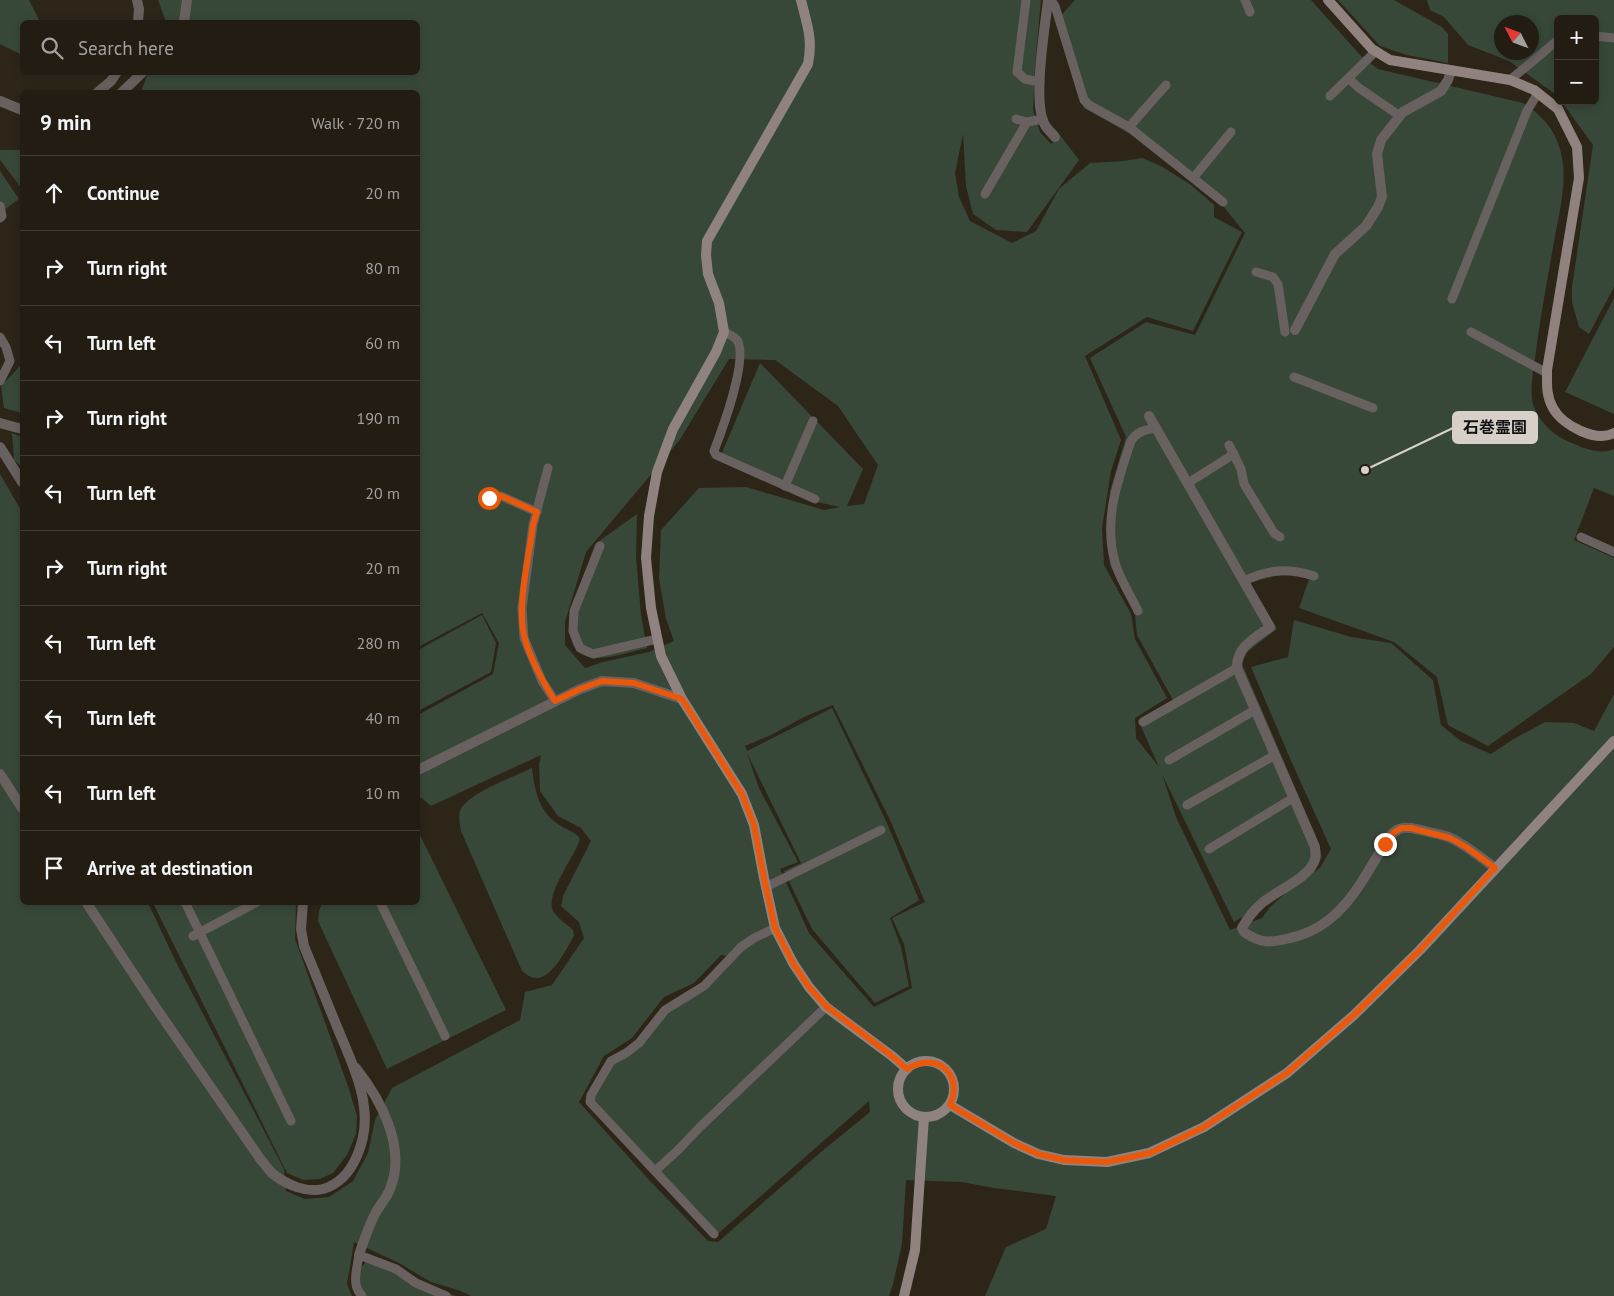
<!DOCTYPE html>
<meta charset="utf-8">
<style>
:root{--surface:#221c12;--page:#2e2920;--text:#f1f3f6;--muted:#a2a19f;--line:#3f3a32}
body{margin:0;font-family:"PT Sans","Noto Sans JP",sans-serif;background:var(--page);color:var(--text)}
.controls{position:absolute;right:15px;top:15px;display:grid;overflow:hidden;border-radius:8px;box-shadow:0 2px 8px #0003}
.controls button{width:45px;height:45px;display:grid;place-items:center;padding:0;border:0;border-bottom:1px solid var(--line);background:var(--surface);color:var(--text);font:25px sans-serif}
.compass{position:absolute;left:1494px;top:15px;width:45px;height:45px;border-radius:50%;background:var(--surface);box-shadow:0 2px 8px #0003;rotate:312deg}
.stop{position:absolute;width:15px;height:15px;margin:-11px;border:4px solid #ea580c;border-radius:50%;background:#fff}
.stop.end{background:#ea580c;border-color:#fff;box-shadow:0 1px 5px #0008}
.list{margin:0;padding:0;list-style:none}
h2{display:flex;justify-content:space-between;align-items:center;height:65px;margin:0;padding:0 20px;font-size:21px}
h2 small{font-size:16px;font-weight:400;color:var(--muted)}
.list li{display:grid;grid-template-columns:32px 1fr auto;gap:15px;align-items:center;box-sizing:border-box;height:75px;padding:0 20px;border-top:1px solid var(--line)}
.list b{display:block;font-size:19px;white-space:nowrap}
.list em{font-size:16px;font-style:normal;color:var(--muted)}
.icon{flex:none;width:28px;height:28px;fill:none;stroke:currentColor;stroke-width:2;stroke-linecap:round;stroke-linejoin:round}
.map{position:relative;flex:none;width:1614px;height:1296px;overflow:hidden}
.search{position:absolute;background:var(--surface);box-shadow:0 2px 8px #0003;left:20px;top:20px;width:400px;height:55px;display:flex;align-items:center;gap:12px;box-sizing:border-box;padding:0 18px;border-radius:8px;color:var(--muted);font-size:19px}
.panel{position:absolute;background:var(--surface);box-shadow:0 2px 8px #0003;left:20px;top:90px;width:400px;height:815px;border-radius:8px}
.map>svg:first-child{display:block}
.green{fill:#374839;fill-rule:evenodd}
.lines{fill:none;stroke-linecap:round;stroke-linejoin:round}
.lane{stroke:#69615f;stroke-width:9}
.street{stroke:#69615f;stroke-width:10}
.secondary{stroke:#90837f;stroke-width:10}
.route{stroke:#ea580c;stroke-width:6}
.leader{fill:none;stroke:#d6d0c8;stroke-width:2}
.callout-dot{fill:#d6d0c8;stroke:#231b0f;stroke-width:2}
.callout{fill:#d6d0c8;stroke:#d6d0c8;stroke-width:2}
.callout-label{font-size:16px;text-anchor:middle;font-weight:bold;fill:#111}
</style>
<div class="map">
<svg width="1614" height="1296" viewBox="0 0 1614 1296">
<rect width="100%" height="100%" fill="#2d2518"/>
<g class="green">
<path d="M0,0H29L40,22H22V55L0,44Z"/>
<path d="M158,0H1041L1035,65L1033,110L1040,132L1051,144L1060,135L1079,160L1027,232L996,230L973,214L966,186L963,134L955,173L959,197L970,221L1012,243L1036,231L1059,189L1090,163L1124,161L1142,158L1161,166L1191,185L1214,205V217L1242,232L1193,331L1147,317L1085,356L1121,440L1111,471L1102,528L1104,565L1131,614L1135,639L1167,698L1135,718L1136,738L1159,767L1139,722L1173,700L1137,635L1135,614L1110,565L1107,527L1110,491L1126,437L1090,358L1146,322L1195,335L1245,233L1223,206L1130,134L1084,108L1074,82L1056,21L1075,0H1311L1361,56L1378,69L1523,103C1542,115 1556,130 1561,153C1568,182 1559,213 1554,242C1547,281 1540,319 1535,358C1533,371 1529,396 1534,407C1542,426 1556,437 1574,444C1586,449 1601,455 1614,449V496L1594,488L1574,540L1614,558V647L1591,674L1488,746L1448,725L1437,677L1394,642L1299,608L1309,579C1288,572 1271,576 1250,583L1277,629L1247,652L1242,664L1318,841L1322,857L1314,872L1320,868L1331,849L1292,763L1251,667L1288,657L1294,620L1351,637L1391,643L1433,680L1441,725L1461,741L1491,754L1512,740L1545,722L1574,723L1594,731L1614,694V1296H985L1006,1247L1046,1229L1056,1196L994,1188L962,1182L906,1180L902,1244L893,1284L889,1296H471L461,1291L431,1282L397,1262L354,1242L347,1284L352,1296H0V474L22,512V902L148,903L177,964L284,1169L286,1191L305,1199L329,1197L353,1181L368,1153L375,1120L392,1088L520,1020L525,992L552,985L584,938L579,922L561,906L563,896L591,841L581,828L558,816L540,791L539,765L541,755L431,806L418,795V715L493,674L499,643L482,613L418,647V92H141L148,73L418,72V22H164L165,19ZM729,359L775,360L838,406L878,465L864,504L847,506L863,469L760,363L719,460L817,502L840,507L824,510L746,487L699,488L661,530L659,578L666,619L674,641L649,652L603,662L585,668L565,645V622L586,552L679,441ZM833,705L890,820L925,902L892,918L904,944L912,988L874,1007L809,933L780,869L798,862L759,788L747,753L801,863L784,871L812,929L875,1003L909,986L901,947L890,918L919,900L887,823L832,708L747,751L745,746L771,735L806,716ZM1162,774L1234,922L1289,890L1270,907L1262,918L1230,930L1176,817ZM721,955L727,956L701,985L684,993L661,1010L640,1037L624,1050L587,1094L713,1238L869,1101L870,1112L821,1152L718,1242L708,1241L651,1182L579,1102L604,1056L632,1038L664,997L694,983Z"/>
<path d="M1338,0H1394L1442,27L1448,34V63L1407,55L1380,46Z"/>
<path d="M1427,0H1614V287L1589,334L1579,327L1572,302V287L1593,145L1561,101H1595V19H1558V96L1509,61L1468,45L1444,17L1430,10ZM1502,22H1532V52H1502Z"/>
<path d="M0,150H22V189L0,160Z"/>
<path d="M0,171L19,199L0,213Z"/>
<path d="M1614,298V414L1565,392Z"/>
<path d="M22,364V413L4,408L1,386Z"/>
<path d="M12,433L22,437V467L14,460Z"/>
<path d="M637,514L636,557L641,615L647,648C623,653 578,672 571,638C570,630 569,623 570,615L595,544Z"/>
<path d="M482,615L496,643L491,672L418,711V650Z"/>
<path d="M532,768C535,792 539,813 561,826C567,830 576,832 580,839C575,857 545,893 553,911C557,918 567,924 573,930L574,936C567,948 552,979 536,978C530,978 526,974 522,971L461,831C460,825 458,817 460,811C467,793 514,777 532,768Z"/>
<path d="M418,831L506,1010L387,1069L318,921L319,911L322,903L418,902Z"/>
<path d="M153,903H296L295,939L349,1089L357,1116L356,1134L347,1155L333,1173L320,1179L303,1180L287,1173Z"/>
<path d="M371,1256L428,1285L456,1296H358L352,1278Z"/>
</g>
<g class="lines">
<g class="lane">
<path d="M1026,0L1017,72L1025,79L1040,82"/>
<path d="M1051,0L1055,6L1084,100L1089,105L1129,127L1223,202"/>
<path d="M1245,0L1250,12"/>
<path d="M1595,36L1614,38"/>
<path d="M1349,79L1359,88L1400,116"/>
<path d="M1510,80L1558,40"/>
<path d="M1330,96L1376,51"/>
<path d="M1016,119L1027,122L1043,119"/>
<path d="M1129,127L1166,85"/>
<path d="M1194,177L1231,132"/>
<path d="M985,194L1027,122"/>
<path d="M0,206L2,216L0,218"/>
<path d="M1256,272L1273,277L1278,284L1285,332"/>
<path d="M1452,299L1527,111L1538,93"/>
<path d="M724,332C728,334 734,336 737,340C749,358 722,430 714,451L716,455L815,499"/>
<path d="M1471,332L1547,373"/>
<path d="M0,337L6,347L10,361L0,381"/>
<path d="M1294,377L1373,408"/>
<path d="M1229,445L1241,469L1244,484L1274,533L1280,537"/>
<path d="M548,468L533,525L522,608L524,638L542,681L555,701"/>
<path d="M1188,483L1234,454"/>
<path d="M785,486L813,421"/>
<path d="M489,498L501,496L537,512"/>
<path d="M1581,537L1614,552"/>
<path d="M600,546L574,611L573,631L580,648L593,654L657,639"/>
<path d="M1244,581C1268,569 1288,568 1314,576"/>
<path d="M1138,611C1131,596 1119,578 1115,562C1103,520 1118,480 1131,441C1137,431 1146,430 1156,428"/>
<path d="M1143,722L1237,668"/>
<path d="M1169,760L1255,710"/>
<path d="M1187,805L1275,755"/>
<path d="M1209,849L1293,798"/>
<path d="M766,887L881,830"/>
<path d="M185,902L291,1121"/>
<path d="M380,902L445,1036"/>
<path d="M193,936L257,902"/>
<path d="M655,1171L678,1150L700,1127L826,1007"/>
<path d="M714,1234L590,1102L591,1095L611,1061L626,1053L639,1043L665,1010L704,986L741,947L754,938L775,928"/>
<path d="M362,1296C351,1285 357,1269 359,1255L396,1269L416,1283L446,1296"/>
</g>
<g class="street">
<path d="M137,0L139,9L138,22"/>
<path d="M1048,0C1045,28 1032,103 1045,125C1047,129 1052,133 1055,137"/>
<path d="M184,22L187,0"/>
<path d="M98,92L111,81L117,72"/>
<path d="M122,92L143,72"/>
<path d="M0,101L22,110"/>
<path d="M1295,330L1335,254L1366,226L1378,207L1382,197L1377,154L1381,140L1403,112L1441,91L1448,80L1451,71"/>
<path d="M1149,416L1270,627C1255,638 1236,647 1237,668L1315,847C1315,851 1316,855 1315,859C1311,877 1276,891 1262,903C1254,910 1247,919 1242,928L1244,932C1261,944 1270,943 1290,938C1336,928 1356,892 1378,855C1384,846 1389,833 1399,829C1406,826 1415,829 1421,830C1431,833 1442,834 1451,838C1467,846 1481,857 1495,868"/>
<path d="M0,423L22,429"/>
<path d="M0,447L22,482"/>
<path d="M418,770L580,689L602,681L634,683L682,699"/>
<path d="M0,774L22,808"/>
<path d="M86,902L154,1005L261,1160C265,1164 269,1171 273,1174C287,1185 306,1193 323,1189C355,1180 368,1137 364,1107C362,1085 349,1055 340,1034C328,1005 316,975 304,946L301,929L303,902"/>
<path d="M356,1068C381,1100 407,1148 390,1189C387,1197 381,1204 376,1212C369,1225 364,1240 359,1255"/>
</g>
<g class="secondary">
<path d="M801,0C807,25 813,38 808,64L707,241L706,255L708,274L719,303L724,332L716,352L673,429L657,472L649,516L646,558L651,608L661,656L682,699L742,794L754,825L764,878L775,928L793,963L809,987L826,1007L892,1056L907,1069"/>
<path d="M1328,0L1372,49L1390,60L1510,80L1534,90L1558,109L1577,147L1579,178L1547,370C1547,384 1546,396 1553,408C1562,425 1596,443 1614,433"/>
<circle cx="926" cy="1089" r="28"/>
<path d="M950,1105L1014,1143L1038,1154L1064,1160L1107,1162L1149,1153L1204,1127L1287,1073L1354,1015L1420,950L1614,741"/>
<path d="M904,1296L915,1250L924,1117"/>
</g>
</g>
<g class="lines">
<path class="route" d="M489,498L501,496L537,512L533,525C529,557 516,609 525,639C531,661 543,682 555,701L580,689L602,681L634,683L682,699L742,794L754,825L764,878L775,928L793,963L809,987L826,1006L892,1056L907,1069C936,1051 964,1073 950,1105L1014,1143L1038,1154L1064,1160L1107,1162L1150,1153L1204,1127L1287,1073L1354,1015L1420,950L1495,868L1466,847L1450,838L1411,828H1401L1393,833L1385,844"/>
</g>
<path class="leader" d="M1365 470L1453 428"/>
<circle class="callout-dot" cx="1365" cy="470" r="5"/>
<rect class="callout" x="1453" y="412" width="84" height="31" rx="5"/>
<g class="callout-label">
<text x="1495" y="433">石巻霊園</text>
</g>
</svg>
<div class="controls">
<button>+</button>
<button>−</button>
</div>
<svg class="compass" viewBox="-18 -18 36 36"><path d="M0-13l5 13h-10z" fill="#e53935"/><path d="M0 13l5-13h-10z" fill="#a2a19f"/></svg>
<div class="stop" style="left:489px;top:498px"></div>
<div class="stop end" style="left:1385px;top:844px"></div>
<div class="search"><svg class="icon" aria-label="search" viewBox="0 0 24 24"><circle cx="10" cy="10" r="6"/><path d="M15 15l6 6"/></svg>Search here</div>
<section class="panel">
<h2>9 min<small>Walk · 720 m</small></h2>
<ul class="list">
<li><svg class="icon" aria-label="ahead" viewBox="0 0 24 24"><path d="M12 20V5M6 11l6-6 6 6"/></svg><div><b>Continue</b></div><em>20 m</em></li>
<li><svg class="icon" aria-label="right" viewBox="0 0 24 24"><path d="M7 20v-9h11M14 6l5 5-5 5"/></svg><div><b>Turn right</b></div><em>80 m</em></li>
<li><svg class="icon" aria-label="left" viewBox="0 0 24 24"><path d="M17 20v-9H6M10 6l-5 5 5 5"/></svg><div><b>Turn left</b></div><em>60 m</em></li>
<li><svg class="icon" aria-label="right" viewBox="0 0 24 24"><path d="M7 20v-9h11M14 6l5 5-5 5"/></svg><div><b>Turn right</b></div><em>190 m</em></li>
<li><svg class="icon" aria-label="left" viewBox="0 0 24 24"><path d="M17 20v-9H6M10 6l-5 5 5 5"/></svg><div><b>Turn left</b></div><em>20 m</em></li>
<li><svg class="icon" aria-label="right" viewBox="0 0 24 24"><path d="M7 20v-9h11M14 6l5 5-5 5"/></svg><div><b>Turn right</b></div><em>20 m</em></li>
<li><svg class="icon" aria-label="left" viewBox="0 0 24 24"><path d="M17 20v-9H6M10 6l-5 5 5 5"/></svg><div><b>Turn left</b></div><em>280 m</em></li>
<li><svg class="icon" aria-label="left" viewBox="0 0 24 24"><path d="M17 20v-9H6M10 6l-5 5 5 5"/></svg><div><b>Turn left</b></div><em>40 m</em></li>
<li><svg class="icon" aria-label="left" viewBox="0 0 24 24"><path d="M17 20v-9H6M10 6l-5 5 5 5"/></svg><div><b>Turn left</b></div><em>10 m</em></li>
<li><svg class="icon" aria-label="arrive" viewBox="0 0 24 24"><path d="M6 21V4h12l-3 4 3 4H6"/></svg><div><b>Arrive at destination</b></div></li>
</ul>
</section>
</div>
